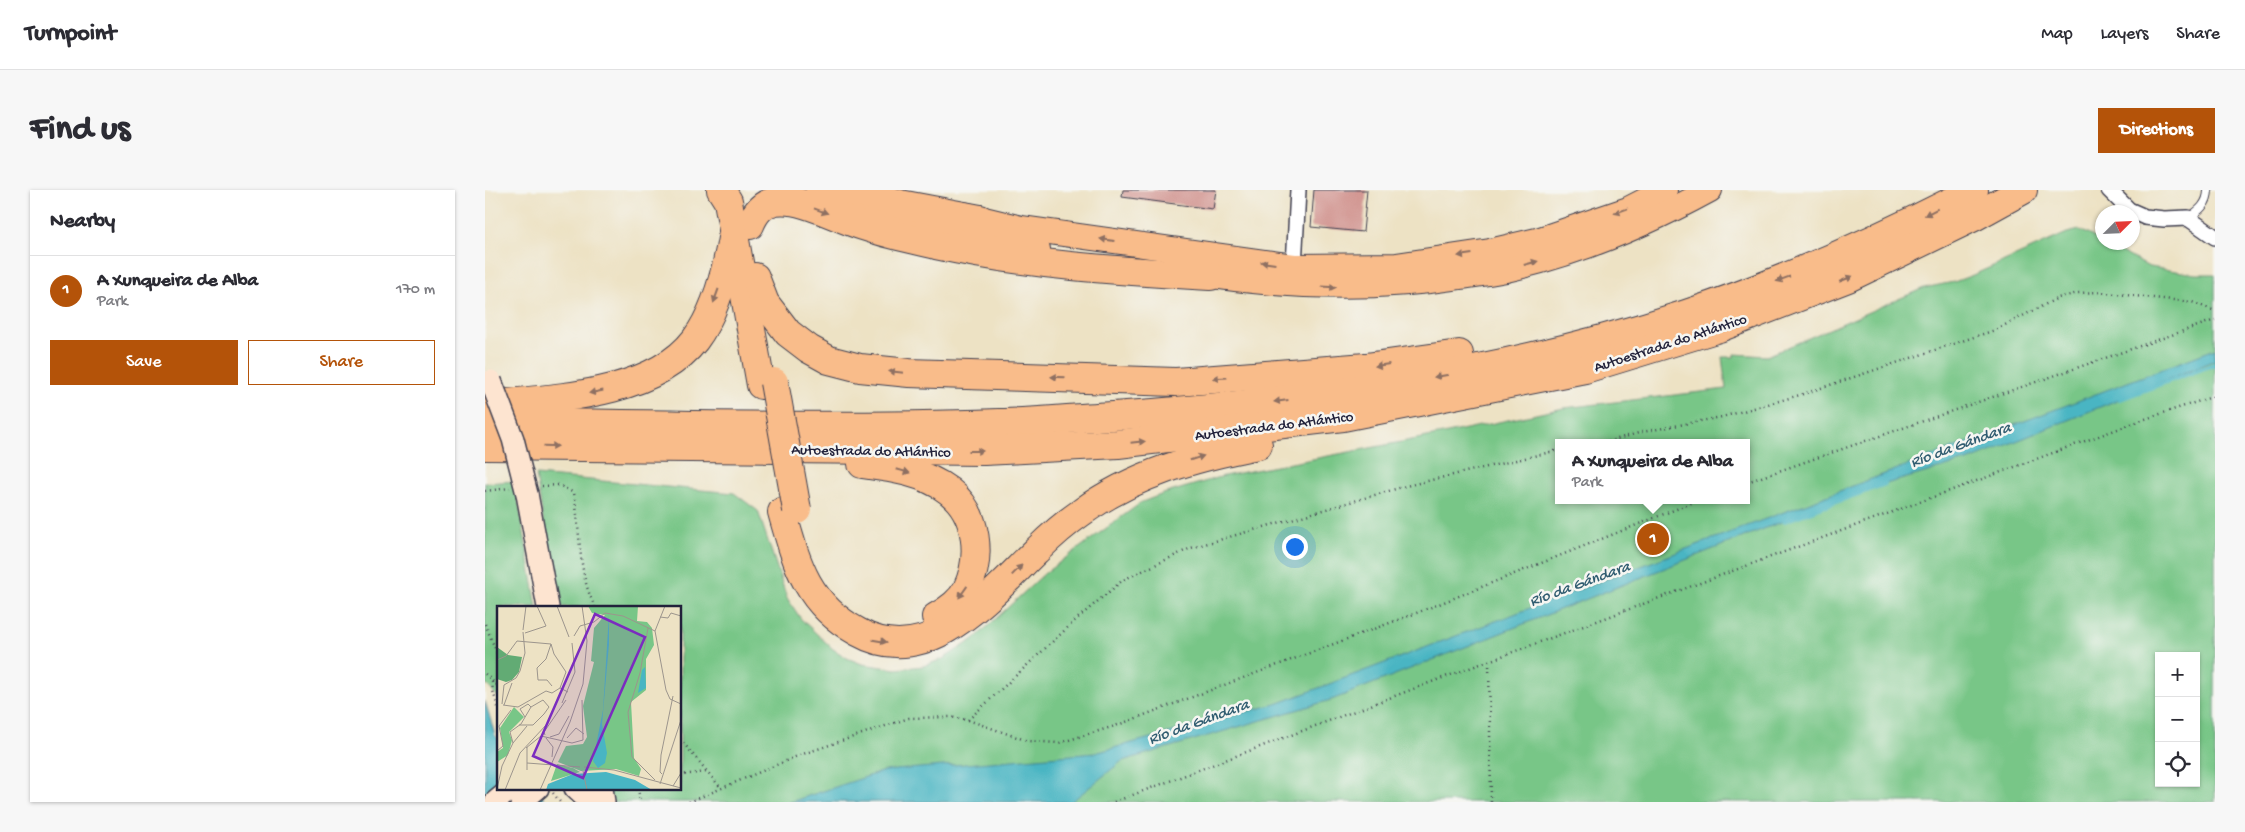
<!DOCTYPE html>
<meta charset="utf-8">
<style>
:root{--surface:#fff;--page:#f7f7f7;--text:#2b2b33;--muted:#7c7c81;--line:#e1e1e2;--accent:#b45309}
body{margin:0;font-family:"Gochi Hand",sans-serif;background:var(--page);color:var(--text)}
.controls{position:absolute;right:15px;bottom:15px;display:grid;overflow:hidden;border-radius:0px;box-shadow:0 1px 4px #0004}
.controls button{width:45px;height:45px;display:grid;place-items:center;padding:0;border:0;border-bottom:1px solid var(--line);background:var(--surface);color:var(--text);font:25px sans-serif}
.compass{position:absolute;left:1610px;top:15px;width:45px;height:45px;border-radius:50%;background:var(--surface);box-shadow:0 1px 4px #0004;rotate:66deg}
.you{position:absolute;left:809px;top:356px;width:18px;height:18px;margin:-12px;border:4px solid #fff;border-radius:50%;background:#1a73e8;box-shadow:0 0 0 8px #1a73e833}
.badge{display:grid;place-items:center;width:32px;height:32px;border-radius:50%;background:var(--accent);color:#fff;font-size:16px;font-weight:700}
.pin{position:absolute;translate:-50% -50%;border:2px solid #fff;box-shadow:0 1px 5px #0006}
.popup{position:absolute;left:1070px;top:249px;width:195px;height:65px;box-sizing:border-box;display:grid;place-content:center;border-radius:0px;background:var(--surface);filter:drop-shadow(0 1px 4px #0005);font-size:16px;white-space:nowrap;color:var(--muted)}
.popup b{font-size:19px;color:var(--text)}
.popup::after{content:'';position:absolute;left:50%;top:100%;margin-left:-10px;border:10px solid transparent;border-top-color:var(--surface)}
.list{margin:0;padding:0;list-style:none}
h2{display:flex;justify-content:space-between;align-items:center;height:65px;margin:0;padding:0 20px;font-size:21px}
h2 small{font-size:16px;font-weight:400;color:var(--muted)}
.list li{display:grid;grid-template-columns:32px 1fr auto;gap:15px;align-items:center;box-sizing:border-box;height:70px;padding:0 20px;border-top:1px solid var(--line)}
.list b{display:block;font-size:19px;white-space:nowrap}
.list p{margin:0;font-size:16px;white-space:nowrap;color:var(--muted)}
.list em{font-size:16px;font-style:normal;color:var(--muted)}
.actions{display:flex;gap:10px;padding:15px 20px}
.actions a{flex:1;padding:11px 0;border:1px solid var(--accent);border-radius:0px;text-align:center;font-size:18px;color:var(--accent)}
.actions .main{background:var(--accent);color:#fff}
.icon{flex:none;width:28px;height:28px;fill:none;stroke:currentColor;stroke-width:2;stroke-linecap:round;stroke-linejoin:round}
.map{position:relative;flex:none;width:1730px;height:612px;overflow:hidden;border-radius:0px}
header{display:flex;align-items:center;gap:30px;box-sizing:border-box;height:70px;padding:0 25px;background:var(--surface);border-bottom:1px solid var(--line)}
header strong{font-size:24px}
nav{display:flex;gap:28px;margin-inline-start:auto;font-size:18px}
.intro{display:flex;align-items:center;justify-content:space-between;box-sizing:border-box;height:120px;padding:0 30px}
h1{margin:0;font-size:35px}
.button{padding:12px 22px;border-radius:0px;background:var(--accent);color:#fff;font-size:18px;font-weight:700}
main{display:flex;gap:30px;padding:0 30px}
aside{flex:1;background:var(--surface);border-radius:0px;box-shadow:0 1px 4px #0004}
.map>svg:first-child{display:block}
.green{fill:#78c687;stroke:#4d7461;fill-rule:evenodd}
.water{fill:#48b5c3;stroke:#356c7f}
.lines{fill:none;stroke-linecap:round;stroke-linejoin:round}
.stream{stroke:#48b5c3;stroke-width:4.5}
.building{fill:#d29591}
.lane-casing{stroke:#403f50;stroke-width:10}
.street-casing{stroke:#403f50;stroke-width:18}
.secondary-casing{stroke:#403f50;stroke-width:24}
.primary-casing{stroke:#403f50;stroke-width:26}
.highway-casing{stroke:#403f50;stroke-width:30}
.path{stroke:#403f50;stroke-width:2.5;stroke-dasharray:1 4;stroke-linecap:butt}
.lane{stroke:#fff;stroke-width:8}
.street{stroke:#fff;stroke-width:15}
.secondary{stroke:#fde4d0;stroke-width:21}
.primary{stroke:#f9bc8a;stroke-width:24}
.highway{stroke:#f9bc8a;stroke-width:28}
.secondary-bridge-casing{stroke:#403f50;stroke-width:24;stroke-linecap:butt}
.highway-bridge-casing{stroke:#403f50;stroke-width:30;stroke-linecap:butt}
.secondary-bridge{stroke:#fde4d0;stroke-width:21}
.highway-bridge{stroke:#f9bc8a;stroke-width:28}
.oneway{fill:#8e6f62}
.labels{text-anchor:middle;stroke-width:5;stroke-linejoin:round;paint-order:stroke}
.street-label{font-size:15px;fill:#22223b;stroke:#f6f6f2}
.water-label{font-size:16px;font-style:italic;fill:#315d71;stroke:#f6f6f2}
.inset-road{fill:none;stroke:#9c958d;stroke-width:1}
.view{fill:#7b2cbf;fill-opacity:0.15;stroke:#7b2cbf;stroke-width:2.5}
.inset-edge{fill:none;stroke:#22223b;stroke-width:2.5}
</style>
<header>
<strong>Turnpoint</strong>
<nav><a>Map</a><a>Layers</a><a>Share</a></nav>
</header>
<div class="intro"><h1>Find us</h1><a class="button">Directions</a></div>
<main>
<aside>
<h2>Nearby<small></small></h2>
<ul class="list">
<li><span class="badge">1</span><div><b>A Xunqueira de Alba</b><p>Park</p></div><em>170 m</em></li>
</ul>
<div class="actions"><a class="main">Save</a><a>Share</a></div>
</aside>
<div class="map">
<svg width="1730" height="612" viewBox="0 0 1730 612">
<rect width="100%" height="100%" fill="#f6f6f2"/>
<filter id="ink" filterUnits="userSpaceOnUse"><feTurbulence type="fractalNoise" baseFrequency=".02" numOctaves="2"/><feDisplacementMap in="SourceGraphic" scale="10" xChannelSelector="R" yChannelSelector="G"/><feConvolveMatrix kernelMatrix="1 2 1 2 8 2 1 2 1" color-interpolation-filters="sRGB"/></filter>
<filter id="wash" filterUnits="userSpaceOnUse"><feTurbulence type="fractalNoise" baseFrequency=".0096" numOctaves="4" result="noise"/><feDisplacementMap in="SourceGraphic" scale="20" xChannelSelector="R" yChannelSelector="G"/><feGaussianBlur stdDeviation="1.12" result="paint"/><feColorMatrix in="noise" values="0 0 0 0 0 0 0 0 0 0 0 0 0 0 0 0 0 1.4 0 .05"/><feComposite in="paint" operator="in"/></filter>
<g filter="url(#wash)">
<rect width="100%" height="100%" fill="#ede2c4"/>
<g class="green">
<path d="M1595,40L1664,77L1711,84H1730V612H125L120,598H195V417H72L51,285L249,303L273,321L302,408L316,429L348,459L362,468L377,474L411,479L438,476L458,469L489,449L560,383L657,312L678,304L739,286L953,245L1079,218L1241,199L1237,167H1249V164L1282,166L1439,98L1469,92L1488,85L1582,43ZM1074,253H1262V310H1074ZM1674,466H1711V593H1674Z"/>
<path d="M30,291L52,417H14V508L0,493V293Z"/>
</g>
<g class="water">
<path d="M1730,159V170L1485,270L1397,295L1304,329L849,509L637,571L586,612H305L399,581L610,563L794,513Z"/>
<path d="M0,511L10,545L14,549V598H52L61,612H0Z"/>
</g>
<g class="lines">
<g class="stream">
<path d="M1635,209L1730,174"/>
<path d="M1299,331L1400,294"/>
</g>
</g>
<g id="blocks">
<g class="building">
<path d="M638,0H731L728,19L637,7Z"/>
<path d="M829,0H882L878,42L826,37Z"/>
</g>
</g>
</g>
<g filter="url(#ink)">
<use href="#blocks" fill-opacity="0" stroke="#403f50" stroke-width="1"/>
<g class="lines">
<g class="lane-casing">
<path id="lane" d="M1703,28C1714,21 1723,14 1723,0"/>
</g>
<g class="street-casing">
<g id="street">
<path d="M1624,0L1644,20L1660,27L1679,29L1703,28L1730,47"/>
<path d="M809,76L813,0"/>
</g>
</g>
<g class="secondary-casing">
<g id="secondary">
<path d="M42,304L63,417"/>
<path d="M90,598L105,612"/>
<path d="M117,598L119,612"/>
<path d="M10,612L27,598"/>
<path d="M36,612L53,598"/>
</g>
</g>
<g class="primary-casing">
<g id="primary">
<path d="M333,0C404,28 477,49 553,59"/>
<path d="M478,24L536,38L809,76L911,75L1005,61L1052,50L1143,19L1180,0"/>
<path d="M707,83C798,98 885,101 976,87C990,85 1006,83 1021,80C1092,64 1161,35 1225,0"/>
</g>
</g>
<g class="highway-casing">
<g id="highway">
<path d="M236,0L243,11L276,195"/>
<path d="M368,0L415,14L495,29"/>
<path d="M265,35C270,23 277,13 291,11C317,7 353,29 378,36C402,44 427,49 451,55C542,75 633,81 725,86"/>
<path d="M270,87L280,113L303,143L324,159L344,170L375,178L424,183L691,192L881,177L974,164"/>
<path d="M0,215C65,208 166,207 210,150C232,121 242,78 248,43"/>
<path d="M0,232C171,234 343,239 514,233C552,232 590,228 628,226C822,212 1016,184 1201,124C1300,91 1396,48 1489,0"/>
<path d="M0,256L499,261L633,254L858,227L1100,179L1234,138L1363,88L1489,27L1538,0"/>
<path d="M377,274C407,278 439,282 464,301C493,323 497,367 482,399C476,411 462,421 451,427"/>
<path d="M297,322C312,375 322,414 373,442C444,482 505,405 551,361C565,347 581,333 597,322C649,284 711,267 773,255"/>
</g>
</g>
<g class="path">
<path d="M1118,253L1157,242L1237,227L1315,205L1510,140L1573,108L1593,103L1612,102L1707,112L1730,121"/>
<path d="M1262,292L1730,130"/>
<path d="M57,296L74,295L89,303C96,341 92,382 110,417"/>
<path d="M0,301L25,298"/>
<path d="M0,434L14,468"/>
<path d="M1004,471L1006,612"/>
<path d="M0,484L14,497"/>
<path d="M7,492L8,501L14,521"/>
<path d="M483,530L593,428L638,390L706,358L921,296L1074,260"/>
<path d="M195,549L236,598"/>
<path d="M195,585L222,582"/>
<path d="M153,598L155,612"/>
<path d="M68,603L75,612"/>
<path d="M204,612L315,565L424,528L465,527L483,530L543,551L574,553L630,536L934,422L1214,310"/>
<path d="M629,612L952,490L1657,230L1730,206"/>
</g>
<use href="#lane" class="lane"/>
<use href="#street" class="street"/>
<use href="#secondary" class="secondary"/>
<use href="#primary" class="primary"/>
<use href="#highway" class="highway"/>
<g class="secondary-bridge-casing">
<path id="secondary-bridge" d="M6,191L28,249L42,304"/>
</g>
<g class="highway-bridge-casing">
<path id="highway-bridge" d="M289,192L312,320"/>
</g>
<use href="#secondary-bridge" class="secondary-bridge"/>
<use href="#highway-bridge" class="highway-bridge"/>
</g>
<defs><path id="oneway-solid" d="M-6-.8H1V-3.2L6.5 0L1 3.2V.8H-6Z" transform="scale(1.25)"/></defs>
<g class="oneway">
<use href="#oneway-solid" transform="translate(336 21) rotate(20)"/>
<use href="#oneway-solid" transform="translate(1136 21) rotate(160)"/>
<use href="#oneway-solid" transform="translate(1446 22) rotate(153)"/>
<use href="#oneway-solid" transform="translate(622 50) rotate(-172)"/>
<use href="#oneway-solid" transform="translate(980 65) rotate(172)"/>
<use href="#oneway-solid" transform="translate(783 73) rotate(-172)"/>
<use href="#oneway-solid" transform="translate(1046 73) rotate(-15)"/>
<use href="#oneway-solid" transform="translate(1298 89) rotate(160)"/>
<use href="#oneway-solid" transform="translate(1361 89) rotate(-23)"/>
<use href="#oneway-solid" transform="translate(844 97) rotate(3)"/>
<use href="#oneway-solid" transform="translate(231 106) rotate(110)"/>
<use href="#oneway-solid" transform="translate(897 175) rotate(172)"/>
<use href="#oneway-solid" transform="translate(411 182) rotate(-174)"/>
<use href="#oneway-solid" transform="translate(956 186) rotate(171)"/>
<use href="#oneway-solid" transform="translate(573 187) rotate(-178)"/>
<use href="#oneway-solid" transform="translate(735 188) rotate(176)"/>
<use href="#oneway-solid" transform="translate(111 202) rotate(169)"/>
<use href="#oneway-solid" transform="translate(796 211) rotate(173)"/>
<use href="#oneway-solid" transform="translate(653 252) rotate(-6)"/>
<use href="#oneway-solid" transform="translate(66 256) rotate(1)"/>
<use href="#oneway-solid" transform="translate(491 261)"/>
<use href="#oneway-solid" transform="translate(712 268) rotate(-17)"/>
<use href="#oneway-solid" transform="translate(418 281) rotate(16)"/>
<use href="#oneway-solid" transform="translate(532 380) rotate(-46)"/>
<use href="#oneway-solid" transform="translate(478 402) rotate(125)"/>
<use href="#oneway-solid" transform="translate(395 451) rotate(9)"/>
</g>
</g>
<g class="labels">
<g class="street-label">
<text transform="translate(1185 152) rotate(-18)" y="5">Autoestrada do Atlántico</text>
<text transform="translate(789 235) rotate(-7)" y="5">Autoestrada do Atlántico</text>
<text transform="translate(386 260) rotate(1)" y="5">Autoestrada do Atlántico</text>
</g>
<g class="water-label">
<text transform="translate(1475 253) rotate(-20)" y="6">Río da Gándara</text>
<text transform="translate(1094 392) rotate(-20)" y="6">Río da Gándara</text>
<text transform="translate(713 530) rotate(-20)" y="6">Río da Gándara</text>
</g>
</g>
<g transform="translate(12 416)">
<rect width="184" height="184" fill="#ede2c4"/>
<path d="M91,0H141L140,15L150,16L155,22L157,39L149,53V84L134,96L137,152L144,163L142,170L119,163L84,165L61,156L69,140L86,138L90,131L86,100L97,56L94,55L97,22L108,9L95,7ZM17,101L27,111L12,126L15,134L11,149L0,156V146L6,142L3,122ZM60,158L76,162L83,166L54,175Z" fill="#78c687"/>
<path d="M0,41L11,49L25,51L22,66L15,74L9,76L0,73Z" fill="#62ab74"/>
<path d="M112,8V38L105,118L110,147L108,157L101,162L96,155L106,104ZM148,61L149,82L141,87L145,64ZM109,166L138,174L155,184H49L51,178L76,168Z" fill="#48b5c3"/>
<path class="inset-road" d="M60,0L72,31M163,11L171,12L174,7L184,10M151,22L143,67L131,106L135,151L158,174M26,24L29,0M158,25L169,84L173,93L184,98M158,25L168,0M28,27L49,20L40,0M77,30L83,20L97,16L108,7L126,10L158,25M54,38L49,53L40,62L41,74H50L55,80M54,38L57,48L69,66L63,82L71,86M0,54L9,50L20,35L54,38M65,97L78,66L75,37M5,98L7,79L19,72L23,65L28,47L26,26M6,99L21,101L49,85L55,87L63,82M7,99L15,77M28,111L23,103L31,98L34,101M22,119H36L47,108L52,101L46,94M48,129L47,126L69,94M53,131L62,128L72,110M49,132L56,141L55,151M70,132L79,122L87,128M16,137L13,126L24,118L34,101L46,94M30,141V164M29,142L44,130L75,137L86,134L85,94M0,145L6,140L2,120L14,104M30,157L83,161M87,161L117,164L184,182M86,165L90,184M165,168L163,166L164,149L176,90M163,178L184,114M176,180L184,167M0,183L5,160L16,137L30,120M8,184L23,147L50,118M43,184L73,116L86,78L90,35L85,0"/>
<path class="view" d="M98,8L148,31L86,172L36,150Z"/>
<rect width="184" height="184" class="inset-edge"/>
</g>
</svg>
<div class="controls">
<button>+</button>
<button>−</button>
<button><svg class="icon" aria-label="locate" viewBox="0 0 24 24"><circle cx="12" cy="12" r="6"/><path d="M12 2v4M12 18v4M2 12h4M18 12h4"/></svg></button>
</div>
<svg class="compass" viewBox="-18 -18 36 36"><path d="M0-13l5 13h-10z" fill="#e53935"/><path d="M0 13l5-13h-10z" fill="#7c7c81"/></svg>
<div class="you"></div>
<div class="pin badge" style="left:1168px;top:349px">1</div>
<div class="popup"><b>A Xunqueira de Alba</b>Park</div>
</div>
</main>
